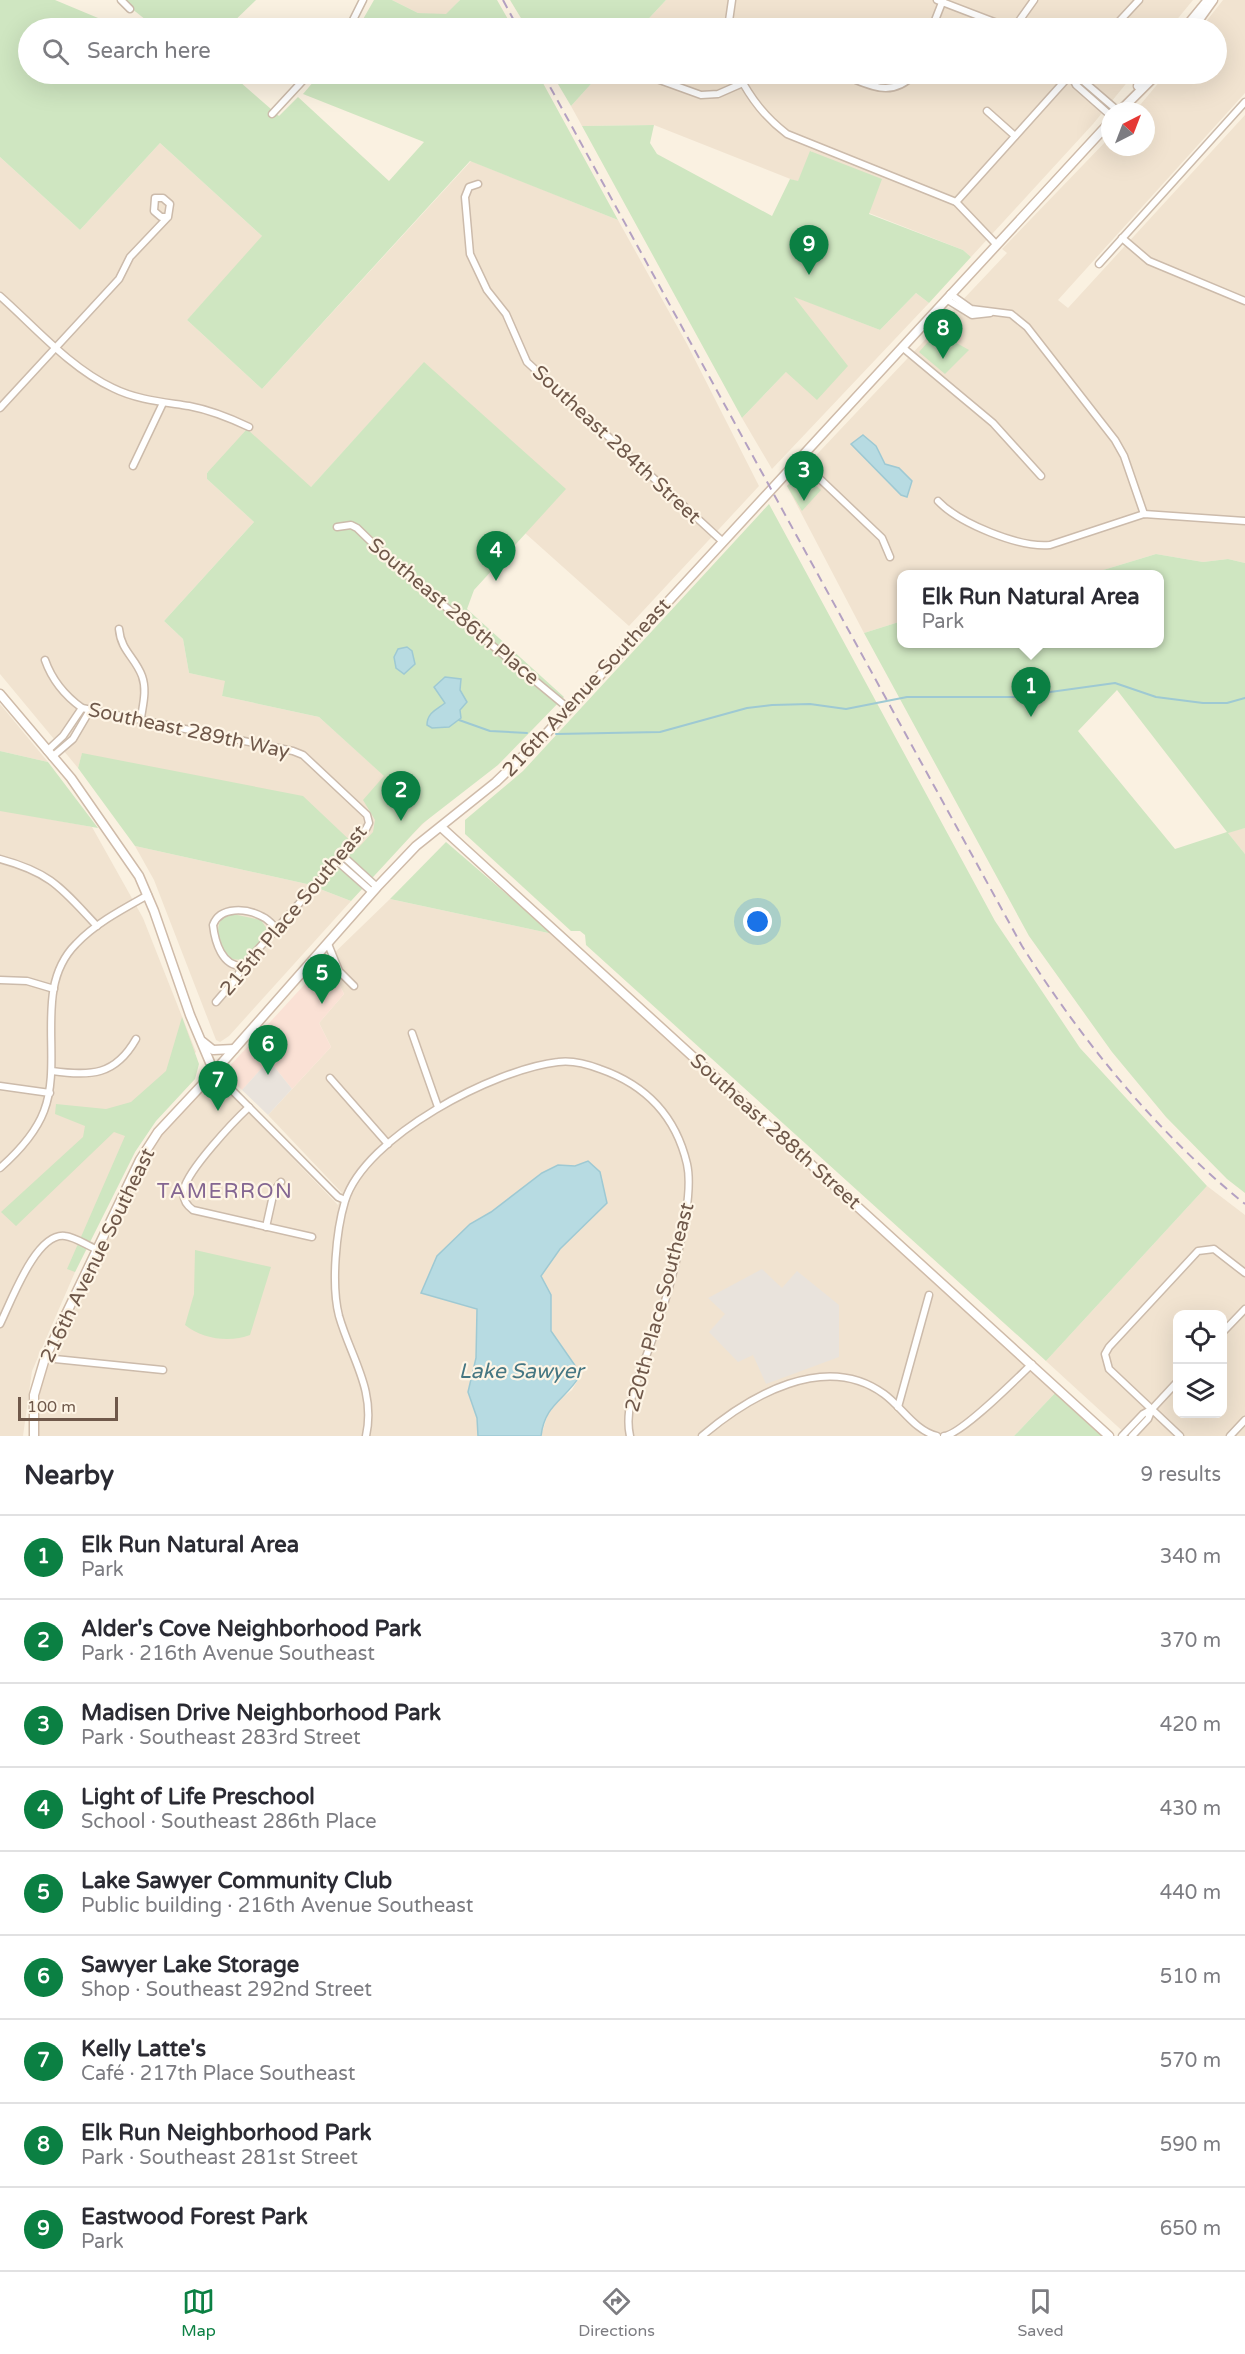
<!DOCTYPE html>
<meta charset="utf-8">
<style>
:root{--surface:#fff;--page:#f2f2f3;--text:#2b2b33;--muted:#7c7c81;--line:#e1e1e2;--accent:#0b8043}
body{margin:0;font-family:"Varela Round",sans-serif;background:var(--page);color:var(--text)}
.controls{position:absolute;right:18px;bottom:18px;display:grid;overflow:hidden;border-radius:12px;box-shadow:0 6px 24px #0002}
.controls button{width:54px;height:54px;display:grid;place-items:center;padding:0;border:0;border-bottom:2px solid var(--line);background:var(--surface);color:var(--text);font:30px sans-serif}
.compass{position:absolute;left:1101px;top:102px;width:54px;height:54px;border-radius:50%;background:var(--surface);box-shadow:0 6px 24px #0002;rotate:42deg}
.scale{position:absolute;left:18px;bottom:15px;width:100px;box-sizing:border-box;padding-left:6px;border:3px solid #6f584a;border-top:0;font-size:16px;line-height:21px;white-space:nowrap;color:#6f584a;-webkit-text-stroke:4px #fef5e6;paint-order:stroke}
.you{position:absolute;left:758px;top:922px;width:21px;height:21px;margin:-15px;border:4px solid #fff;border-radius:50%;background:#1a73e8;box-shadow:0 0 0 9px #1a73e833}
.badge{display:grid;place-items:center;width:39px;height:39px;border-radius:50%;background:var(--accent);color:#fff;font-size:20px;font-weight:700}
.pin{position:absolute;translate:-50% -50px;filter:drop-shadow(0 2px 3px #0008)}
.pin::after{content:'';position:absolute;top:32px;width:21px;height:18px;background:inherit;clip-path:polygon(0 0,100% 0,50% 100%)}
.popup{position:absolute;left:897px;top:570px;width:267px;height:78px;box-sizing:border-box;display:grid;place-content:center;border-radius:12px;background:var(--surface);filter:drop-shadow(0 2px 4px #0005);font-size:20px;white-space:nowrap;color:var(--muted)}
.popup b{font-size:22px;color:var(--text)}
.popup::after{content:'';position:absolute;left:50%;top:100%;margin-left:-12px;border:12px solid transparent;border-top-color:var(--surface)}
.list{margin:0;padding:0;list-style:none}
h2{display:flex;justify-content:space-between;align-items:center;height:78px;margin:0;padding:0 24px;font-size:26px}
h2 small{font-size:20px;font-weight:400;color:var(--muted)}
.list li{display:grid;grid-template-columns:39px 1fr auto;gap:18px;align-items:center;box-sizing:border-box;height:84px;padding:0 24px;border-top:2px solid var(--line)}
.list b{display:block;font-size:22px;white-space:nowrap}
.list p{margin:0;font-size:20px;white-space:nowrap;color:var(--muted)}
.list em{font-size:20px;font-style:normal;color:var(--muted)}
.icon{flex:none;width:33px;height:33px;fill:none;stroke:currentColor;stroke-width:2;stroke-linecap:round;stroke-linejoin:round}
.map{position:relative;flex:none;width:1245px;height:1436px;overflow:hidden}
.search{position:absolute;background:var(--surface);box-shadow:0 6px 24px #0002;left:18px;right:18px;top:18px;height:66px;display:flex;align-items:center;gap:15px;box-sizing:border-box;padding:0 21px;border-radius:33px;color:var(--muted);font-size:22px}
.sheet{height:834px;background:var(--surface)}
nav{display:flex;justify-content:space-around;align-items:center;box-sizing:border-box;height:84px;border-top:2px solid var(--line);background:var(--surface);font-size:16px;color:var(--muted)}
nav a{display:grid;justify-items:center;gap:3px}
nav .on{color:var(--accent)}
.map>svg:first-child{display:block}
.residential{fill:#f1e3d0;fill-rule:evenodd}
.commercial{fill:#fae1d5}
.industrial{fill:#e9e3dc}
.green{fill:#cfe6c1;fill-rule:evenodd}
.water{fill:#b7dbe2;stroke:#9ec9d3;stroke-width:1.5}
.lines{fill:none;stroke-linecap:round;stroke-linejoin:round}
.stream{stroke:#9ec9d3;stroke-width:2}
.street-casing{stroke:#ccbbab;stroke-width:9}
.secondary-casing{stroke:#cfbba9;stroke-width:11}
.street{stroke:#fff;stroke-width:6}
.secondary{stroke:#fff;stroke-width:8}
.rail{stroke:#b4a1c2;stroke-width:2;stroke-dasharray:9 6;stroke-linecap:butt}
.labels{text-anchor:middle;stroke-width:4.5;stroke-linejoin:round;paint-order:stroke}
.street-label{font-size:20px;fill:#6f584a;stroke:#fef5e6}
.neighbourhood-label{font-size:21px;letter-spacing:1.5px;fill:#846692;stroke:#fef5e6}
.water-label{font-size:21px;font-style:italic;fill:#457682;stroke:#fef5e6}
</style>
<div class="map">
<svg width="1245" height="1436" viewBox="0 0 1245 1436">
<rect width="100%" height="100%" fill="#faf1e1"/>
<g class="residential">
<path d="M392,0H460L447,15L418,13Z"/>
<path d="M666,0H1193L1170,28H640Z"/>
<path d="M1223,0H1245V93L1058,300L1068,308L1245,115V563L1228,559L1203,562L1156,554L1090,574H902V621L864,633L787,486L1007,253L1002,249L1110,137V147H1146V111H1135L1166,74H1216V28H1201Z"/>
<path d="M600,74H1134L1093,124L971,257L963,250L869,213L811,151L798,182L654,125L582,126L571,106Z"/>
<path d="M160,143L263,237L187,320L262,389L471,161L618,220L687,344L759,486L629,626L525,533L565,489L424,363L311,487L207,472V479L254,522L164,621L183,639L189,673L226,681L222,696L319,717L430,817L380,866L82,754L78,768L0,674V157L80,230Z"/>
<path d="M916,293L929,303L772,469L742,418L786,372L793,296L880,330Z"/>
<path d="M0,704L48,762L0,751Z"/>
<path d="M0,810L92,827L143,918L196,1052L142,1106L135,1152L75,1272L32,1371L23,1436H0Z"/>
<path d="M1245,828V854L1227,832Z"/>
<path d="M135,846L307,884L351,901L229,1036L220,1042L216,1040L154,880Z"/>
<path d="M390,899L553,934L1057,1391L1014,1436H541L550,1407L572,1390L581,1374L551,1331V1295L541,1276L560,1249L607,1203L588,1161L575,1166L558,1165L542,1173L491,1212L470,1224L437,1256L421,1293L477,1309L476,1358L468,1392L477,1418L478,1436H37L40,1392L45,1373L148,1155L159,1138L206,1083L212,1081L220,1083L338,1205L342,1193L268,1115L331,1047L319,1023L344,994L327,960Z"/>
<path d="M1207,1186L1245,1215V1436H1128L1046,1361ZM1178,1314H1222V1414H1178Z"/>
</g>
<path class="commercial" d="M327,960L344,994L319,1023L331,1047L292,1089L269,1060L242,1090L227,1076V1069Z"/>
<g class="industrial">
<path d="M269,1060L292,1089L268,1115L242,1090Z"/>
<path d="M762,1269L782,1288L797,1271L839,1305V1357L766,1384L753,1355L738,1362L709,1332L725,1314L708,1298Z"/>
</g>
<g class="green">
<path d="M0,0H55L122,28H28V74H231L279,116L298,97L389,181L424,142L303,94L320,74H538L618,220L470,161L262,389L187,320L262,236L160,143L80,230L0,157Z"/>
<path d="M121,0H256L227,28H156Z"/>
<path d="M374,0H392L418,13L446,14L460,0H497L513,28H358Z"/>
<path d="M510,0H666L640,28H527Z"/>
<path d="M552,74H600L571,106Z"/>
<path d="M654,125L650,143L657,154L772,216L790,179L798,181L810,151L882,179L869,214L963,250L971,257L929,303L916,293L880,330L794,297L848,366L817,400L786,372L742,418L582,126Z"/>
<path d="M937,332L969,350L945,374L919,352Z"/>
<path d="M424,362L566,489L474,590L467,609L564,697L498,765L422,824L351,901L307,884L135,846L78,768L82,753L303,796L358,848L373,832L375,820L363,800L384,776L319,717L222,696L225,681L189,673L183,639L164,621L254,522L207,479V473L247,429L311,487Z"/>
<path d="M797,476L806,477L821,490L802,511L787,486Z"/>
<path d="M769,504L995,921L1080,1048L1207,1186L1046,1361L586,945L585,935L580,931H571L465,834V820L523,771Z"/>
<path d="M1156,554L1203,562L1228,559L1245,563V828L1228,833L1245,854V1193L1227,1179L1166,1117L1112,1052L1029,936L864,633L902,621V644H1160V574H1090ZM1117,690L1227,832L1175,849L1078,731Z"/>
<path d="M0,751L48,762L98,828L0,811Z"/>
<path d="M446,842L553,934L390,899Z"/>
<path d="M228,913L261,920L267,929L266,936L244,960L229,959C219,943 211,925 228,913Z"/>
<path d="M182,1017L199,1064L195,1079L156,1121L135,1152L75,1272L67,1269L125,1136L114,1132L16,1226L1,1212L83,1137L85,1126L55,1114L56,1104L106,1109L131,1102L166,1071Z"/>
<path d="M195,1250L271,1267L250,1335C230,1343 202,1339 185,1325L194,1294Z"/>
<path d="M1057,1391L1105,1436H1014Z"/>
</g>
<g class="water">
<path d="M863,435L876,446L885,464L899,468L912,481L907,497L901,495L851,444Z"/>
<path d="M407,647L412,651L415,664L404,674L396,668L394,657L398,649Z"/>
<path d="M445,677L461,679L460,690L467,702L460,710L461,718L449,727L432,728L427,725C427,712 438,709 445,703L434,687Z"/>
<path d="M588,1161L600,1172L607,1203L560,1249L541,1276L551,1295V1331L581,1374C566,1400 545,1403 541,1436H478L477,1418L468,1392L476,1358L477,1309L421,1293L437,1256L470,1224L491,1212L542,1173L558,1165L575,1166Z"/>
</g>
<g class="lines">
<g class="stream">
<path d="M459,720L490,731L527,733"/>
<path d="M556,734L660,732L747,708L772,705L810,704L846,709L907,697H1014L1115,683L1156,697L1203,703H1227L1245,698"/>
</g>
<g class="street-casing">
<g id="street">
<path d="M121,0L130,9"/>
<path d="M937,0L1010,28"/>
<path d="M349,28L363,0"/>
<path d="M728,28L732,0"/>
<path d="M932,28L943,0"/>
<path d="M1014,28L1034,0"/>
<path d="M1113,28L1139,0"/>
<path d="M738,74C751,99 765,117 787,134L956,202L996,244"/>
<path d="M840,74C870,84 889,100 915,74"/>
<path d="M1070,74L1082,80L1118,111"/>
<path d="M1071,75L1076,85L1110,115"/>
<path d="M654,78L701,95L718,94L743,83"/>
<path d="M987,111L1015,136"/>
<path d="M272,114L309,74"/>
<path d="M478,184L469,187L465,197L470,254L487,290L506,314L527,362L722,541"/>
<path d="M956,202L1071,74"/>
<path d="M1122,238L1149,261L1245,301"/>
<path d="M1099,264L1245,102"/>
<path d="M950,294L971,309L1011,314L1027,327L1115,440L1124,456L1144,514"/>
<path d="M0,296C35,327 70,368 113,388C137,400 164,402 189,406C210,410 230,418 249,427"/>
<path d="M946,299L972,315L990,313"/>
<path d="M902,347L993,423L1041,476"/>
<path d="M0,408L119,279L130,257L168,217L170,204L163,198H155L154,211L161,217H168"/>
<path d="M799,459L882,538L890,557"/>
<path d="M133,466L163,403"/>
<path d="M938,501C959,523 1019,548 1050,545L1144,514L1245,521"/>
<path d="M337,527L351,525L357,528L395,565L568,708"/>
<path d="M119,629C121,651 135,657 142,676C147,690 143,704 141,718"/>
<path d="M45,660C52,680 64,695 82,708L293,751L303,755L367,815L369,823L366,829L243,966L235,980L216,1002"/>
<path d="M47,751L63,736L82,708"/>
<path d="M52,757L73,739L90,710"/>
<path d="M343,856L377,887"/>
<path d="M0,859C52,873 62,889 97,926"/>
<path d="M338,862L372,892"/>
<path d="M328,944L339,971L354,986"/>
<path d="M243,966C222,967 215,942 213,925C220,906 247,908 263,917C268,919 273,925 277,929"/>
<path d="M0,980L27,981L54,989"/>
<path d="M412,1033L438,1107"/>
<path d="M52,1071C91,1076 115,1076 136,1039"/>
<path d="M214,1072L338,1197L345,1200"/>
<path d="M330,1078L388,1144"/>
<path d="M0,1086L50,1093"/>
<path d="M249,1107C233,1122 188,1170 184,1189C182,1198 186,1205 193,1210L312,1237"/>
<path d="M0,1168C17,1153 36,1132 44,1111C64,1059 32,988 76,944C96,923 123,909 148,895"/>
<path d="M266,1227L274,1191L281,1182"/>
<path d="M0,1324C11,1302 36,1232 65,1236C75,1237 86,1245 96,1249"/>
<path d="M1222,1333L1245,1309"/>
<path d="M45,1358L163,1370"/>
<path d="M898,1407L929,1295"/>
<path d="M1152,1409L1178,1381"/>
<path d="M366,1436C376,1390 351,1358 339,1316C331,1285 336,1231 345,1201C365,1136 495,1069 558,1062C572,1060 587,1064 600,1069C646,1085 676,1117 687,1164C696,1204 666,1302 651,1343C641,1372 623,1405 630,1436"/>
<path d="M702,1436C749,1396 825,1351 884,1394C902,1407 914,1430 937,1436"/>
<path d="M944,1436C961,1435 1016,1379 1032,1364"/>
<path d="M1122,1436L1143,1414L1152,1409L1148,1419L1132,1436"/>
<path d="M1180,1436L1109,1369L1105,1354L1109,1347L1198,1251L1214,1249L1245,1273"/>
<path d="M1230,1436L1245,1420"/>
</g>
</g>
<g class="secondary-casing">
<g id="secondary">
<path d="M1185,28L1208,0"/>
<path d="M1193,28L1213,0"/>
<path d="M1138,86L1149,74"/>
<path d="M1120,111L1157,74"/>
<path d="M0,694L71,778L139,876L154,911L190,1015L214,1072"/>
<path d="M441,827L1109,1436"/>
<path d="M203,1042L213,1050L234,1049"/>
<path d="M34,1436V1395L45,1358L140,1160L158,1132L214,1072L377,887L416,846L496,782L546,734L1110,122"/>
</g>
</g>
<use href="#street" class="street"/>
<use href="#secondary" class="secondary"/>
<g class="rail">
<path d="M503,0L518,28"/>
<path d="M543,74L1022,946C1083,1042 1156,1132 1245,1204"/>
</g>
</g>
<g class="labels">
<g class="street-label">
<text transform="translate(617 444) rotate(43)" y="7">Southeast 284th Street</text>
<text transform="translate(454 611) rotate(40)" y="7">Southeast 286th Place</text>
<text transform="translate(586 687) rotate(-47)" y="7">216th Avenue Southeast</text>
<text transform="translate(189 730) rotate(12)" y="7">Southeast 289th Way</text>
<text transform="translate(293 910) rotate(-50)" y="7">215th Place Southeast</text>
<text transform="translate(776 1131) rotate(42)" y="7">Southeast 288th Street</text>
<text transform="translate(97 1255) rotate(-64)" y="7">216th Avenue Southeast</text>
<text transform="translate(659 1307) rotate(-75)" y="7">220th Place Southeast</text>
</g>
<g class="neighbourhood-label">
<text x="225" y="1198">TAMERRON</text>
</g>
<g class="water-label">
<text x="521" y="1378">Lake Sawyer</text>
</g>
</g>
</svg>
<div class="controls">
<button><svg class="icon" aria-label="locate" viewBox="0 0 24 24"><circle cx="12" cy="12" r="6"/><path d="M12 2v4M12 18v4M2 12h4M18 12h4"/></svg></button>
<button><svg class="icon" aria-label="layers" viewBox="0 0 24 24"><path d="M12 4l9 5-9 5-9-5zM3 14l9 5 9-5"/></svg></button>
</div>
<svg class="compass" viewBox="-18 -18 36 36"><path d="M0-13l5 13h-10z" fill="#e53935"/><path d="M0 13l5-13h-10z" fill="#7c7c81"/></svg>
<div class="scale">100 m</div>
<div class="you"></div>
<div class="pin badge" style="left:1031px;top:717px">1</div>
<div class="popup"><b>Elk Run Natural Area</b>Park</div>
<div class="pin badge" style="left:401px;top:821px">2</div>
<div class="pin badge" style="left:804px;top:501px">3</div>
<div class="pin badge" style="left:496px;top:581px">4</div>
<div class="pin badge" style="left:322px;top:1004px">5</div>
<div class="pin badge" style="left:268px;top:1075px">6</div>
<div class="pin badge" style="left:218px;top:1111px">7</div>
<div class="pin badge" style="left:943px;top:359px">8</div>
<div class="pin badge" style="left:809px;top:275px">9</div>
<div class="search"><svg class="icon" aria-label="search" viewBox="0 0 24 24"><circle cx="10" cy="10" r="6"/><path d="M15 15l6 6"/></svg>Search here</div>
</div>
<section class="sheet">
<h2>Nearby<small>9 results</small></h2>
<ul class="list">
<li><span class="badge">1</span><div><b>Elk Run Natural Area</b><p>Park</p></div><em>340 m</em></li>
<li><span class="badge">2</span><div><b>Alder's Cove Neighborhood Park</b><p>Park · 216th Avenue Southeast</p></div><em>370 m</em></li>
<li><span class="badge">3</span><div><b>Madisen Drive Neighborhood Park</b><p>Park · Southeast 283rd Street</p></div><em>420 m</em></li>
<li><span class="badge">4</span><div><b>Light of Life Preschool</b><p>School · Southeast 286th Place</p></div><em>430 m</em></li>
<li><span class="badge">5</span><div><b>Lake Sawyer Community Club</b><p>Public building · 216th Avenue Southeast</p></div><em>440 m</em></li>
<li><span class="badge">6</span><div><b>Sawyer Lake Storage</b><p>Shop · Southeast 292nd Street</p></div><em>510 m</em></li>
<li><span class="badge">7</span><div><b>Kelly Latte's</b><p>Café · 217th Place Southeast</p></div><em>570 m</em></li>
<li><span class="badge">8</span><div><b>Elk Run Neighborhood Park</b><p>Park · Southeast 281st Street</p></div><em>590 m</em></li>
<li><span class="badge">9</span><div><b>Eastwood Forest Park</b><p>Park</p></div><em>650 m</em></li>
</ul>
</section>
<nav>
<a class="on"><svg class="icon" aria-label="map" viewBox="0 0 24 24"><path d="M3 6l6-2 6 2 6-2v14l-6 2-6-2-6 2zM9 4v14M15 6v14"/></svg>Map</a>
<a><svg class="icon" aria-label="directions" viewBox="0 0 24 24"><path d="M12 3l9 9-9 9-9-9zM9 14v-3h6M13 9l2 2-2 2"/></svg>Directions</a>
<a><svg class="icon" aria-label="saved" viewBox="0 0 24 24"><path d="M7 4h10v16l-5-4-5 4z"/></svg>Saved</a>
</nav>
